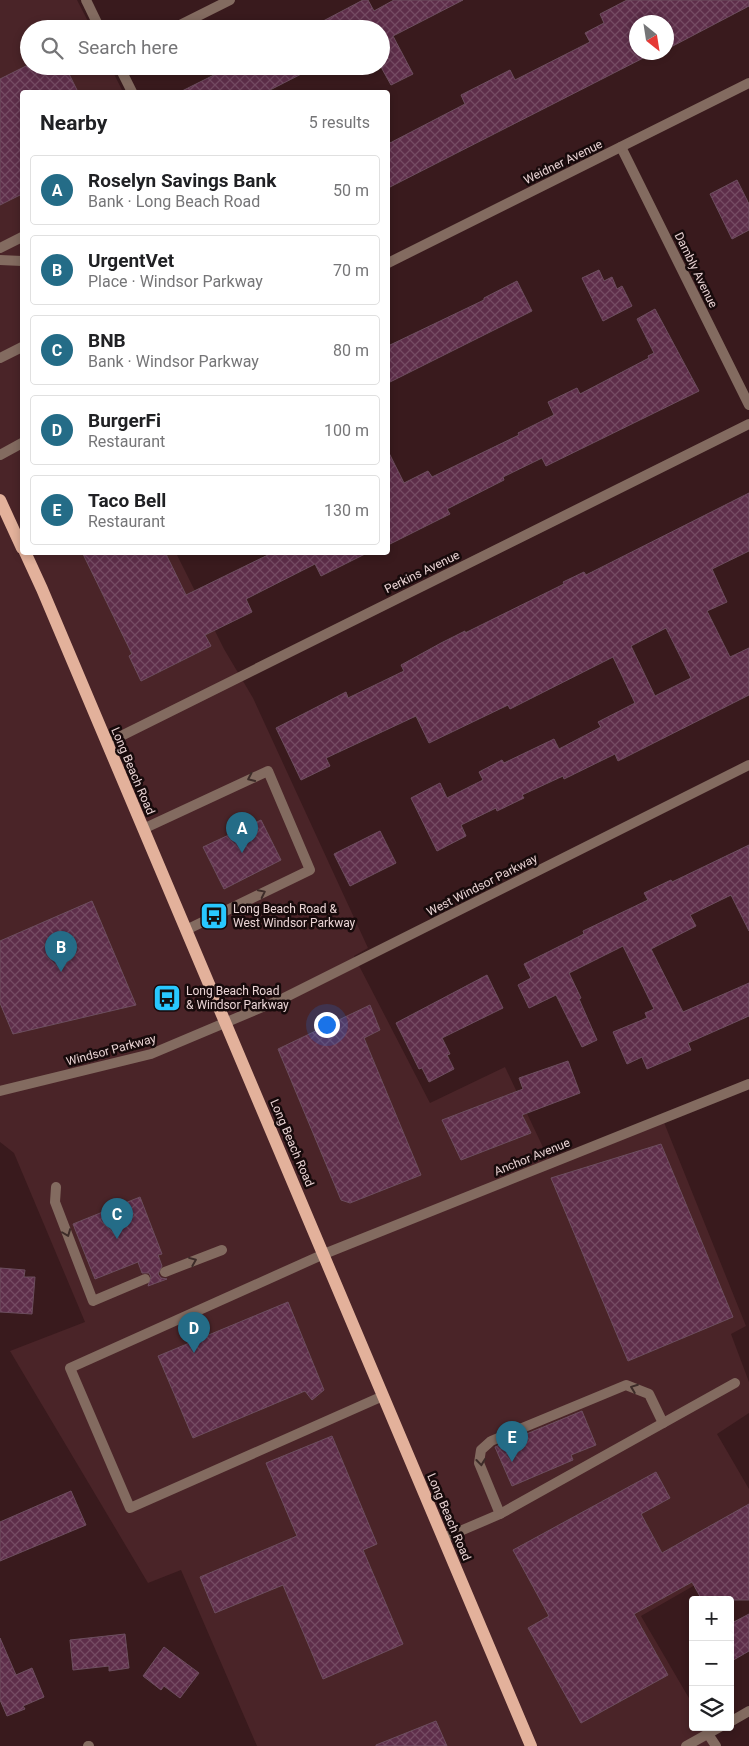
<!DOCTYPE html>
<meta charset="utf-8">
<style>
:root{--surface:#fff;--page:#f6f6f6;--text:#202124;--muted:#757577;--line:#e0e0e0;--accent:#246c87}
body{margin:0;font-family:Roboto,sans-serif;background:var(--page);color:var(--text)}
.controls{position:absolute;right:15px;bottom:15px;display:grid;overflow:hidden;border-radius:5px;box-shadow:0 2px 8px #0003}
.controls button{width:45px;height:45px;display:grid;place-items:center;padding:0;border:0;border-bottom:1px solid var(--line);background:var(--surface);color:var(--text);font:25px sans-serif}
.compass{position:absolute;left:629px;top:15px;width:45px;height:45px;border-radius:50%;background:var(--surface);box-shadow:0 2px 8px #0003;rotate:150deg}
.you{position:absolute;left:326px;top:1024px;width:18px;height:18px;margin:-12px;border:4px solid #fff;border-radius:50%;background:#1a73e8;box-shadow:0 0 0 8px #1a73e833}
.badge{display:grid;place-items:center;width:32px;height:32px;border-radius:50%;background:var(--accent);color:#fff;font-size:16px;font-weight:700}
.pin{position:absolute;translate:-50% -41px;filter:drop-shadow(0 1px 2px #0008)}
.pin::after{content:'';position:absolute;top:26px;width:18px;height:15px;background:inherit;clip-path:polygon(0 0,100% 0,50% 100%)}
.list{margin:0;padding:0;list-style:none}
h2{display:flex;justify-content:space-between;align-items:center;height:65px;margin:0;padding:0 20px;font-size:21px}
h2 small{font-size:16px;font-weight:400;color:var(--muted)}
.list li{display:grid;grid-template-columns:32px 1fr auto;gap:15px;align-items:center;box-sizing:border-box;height:70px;margin:0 10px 10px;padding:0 10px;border:1px solid var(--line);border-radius:5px}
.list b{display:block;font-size:19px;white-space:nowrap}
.list p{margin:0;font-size:16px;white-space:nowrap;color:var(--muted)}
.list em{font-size:16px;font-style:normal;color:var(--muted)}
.icon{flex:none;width:28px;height:28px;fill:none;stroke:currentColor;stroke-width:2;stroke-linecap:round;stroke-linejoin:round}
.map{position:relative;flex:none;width:749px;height:1746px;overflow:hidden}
.search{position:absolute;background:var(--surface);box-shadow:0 2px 8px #0003;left:20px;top:20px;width:370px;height:55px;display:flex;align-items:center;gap:12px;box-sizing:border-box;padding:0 18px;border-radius:28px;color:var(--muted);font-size:19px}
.panel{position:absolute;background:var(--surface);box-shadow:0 2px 8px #0003;left:20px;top:90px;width:370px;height:465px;border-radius:5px}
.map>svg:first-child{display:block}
.built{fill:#4a2428}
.building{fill:url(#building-cross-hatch);stroke:#6d4e5f;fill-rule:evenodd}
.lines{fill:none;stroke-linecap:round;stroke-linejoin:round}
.lane{stroke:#836b60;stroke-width:10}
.street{stroke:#836b60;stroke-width:10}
.primary{stroke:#e3b19b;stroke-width:12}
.oneway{stroke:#3d2c29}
.labels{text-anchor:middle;stroke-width:5;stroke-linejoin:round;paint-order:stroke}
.street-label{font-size:12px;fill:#ead4d5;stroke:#170a0b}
.poi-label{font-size:12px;fill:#ead4d5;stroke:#170a0b;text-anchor:start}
</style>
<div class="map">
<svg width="749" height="1746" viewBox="0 0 749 1746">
<defs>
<pattern id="building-cross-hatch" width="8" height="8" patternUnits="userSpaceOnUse" patternTransform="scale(1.25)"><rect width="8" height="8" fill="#5e2e4a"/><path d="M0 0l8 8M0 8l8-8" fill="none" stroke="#754b63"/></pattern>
</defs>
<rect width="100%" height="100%" fill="#391a1d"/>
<path class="built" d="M0,0H77L92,29H29V66H110L123,92H22V552L176,553L224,649L253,698L368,948L354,956L430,1103L505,1067L549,1160L661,1115L746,1326L731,1334L749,1382V1413L717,1434L749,1489V1554L641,1616L693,1705V1727H706L717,1746H257L181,1570L148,1583L10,1351L85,1322L14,1153L0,1142Z"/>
<g class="building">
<path d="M363,0H368L374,11L394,0H463L393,36L413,74L391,85L381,67V29H308Z"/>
<path d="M627,0H749V6L669,48L666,47V22H636V52H655L388,188V144L465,104L461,95L510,70L515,80L590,42L585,33L604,23L600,14Z"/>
<path d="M26,66H65L78,92H22V194L0,205V79Z"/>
<path d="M232,66H317L266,92H180Z"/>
<path d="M737,180L749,204V230L732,239L710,194Z"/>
<path d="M599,270L604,281L612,277L617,289L622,286L632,306L603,321L582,278Z"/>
<path d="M517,281L532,311L388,383V346L484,300V298Z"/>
<path d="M655,309L699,391L546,466L542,458L503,477L504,480L447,509L450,514L388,545V451L404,483L428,471L432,477L519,435L518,433L554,415L548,402L577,388L580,394L649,358L648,356L654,353L637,319Z"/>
<path d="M749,493V551L712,569L727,602L707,611L730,657L749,648V695L618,761L615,754L564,779L563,776L522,795L524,798L497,811L496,808L461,825L466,836L437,851L411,798L440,783L447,798L483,780L479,772L502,760L504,763L554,739L559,749L601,727L598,722L635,703L613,657L510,709L508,705L429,743L416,716L326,758L330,766L301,780L276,728L346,692L348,698L404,671L401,665L441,643L465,631V633L564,584L563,582L584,572L586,575ZM666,628L691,678L655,696L631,646Z"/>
<path d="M82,552H165L186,595L274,552H369L321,576L315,564L246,599L252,612L205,635L211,646L141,681L129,656L132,654Z"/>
<path d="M261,820L281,860L224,889L203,847Z"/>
<path d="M380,831L396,863L350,886L334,854Z"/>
<path d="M749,845V931L731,895L690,915L696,926L651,949L683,1012L749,983V1016L688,1043L691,1050L647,1069L642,1057L627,1064L613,1032L647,1018L645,1013L654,1009L623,946L569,973L581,998L579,999L597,1040L582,1047L556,995L529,1008L518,985L531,978L524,964L584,934L583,931L648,900L644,893L671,880L672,882Z"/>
<path d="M92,901L136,1005L13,1034L0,1003V941Z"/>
<path d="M487,975L503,1008L442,1038L450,1054L447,1055L454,1069L429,1082L422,1068L419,1069L396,1023Z"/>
<path d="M370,1005L380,1030L364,1038L421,1175L350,1203L341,1200L278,1049Z"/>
<path d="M568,1061L580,1093L522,1115L531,1133L461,1160L442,1120L523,1089L519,1078Z"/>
<path d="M661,1144L733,1317L628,1361L551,1178Z"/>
<path d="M140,1197L162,1254L158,1255L162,1266L158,1274L161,1278L167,1279L148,1286L151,1277L149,1273H142L138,1262L95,1279L73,1224Z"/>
<path d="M0,1268L25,1270L24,1277H35L32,1314L0,1312Z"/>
<path d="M288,1302L324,1390L312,1400L305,1391L193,1438L158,1356Z"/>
<path d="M582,1411L596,1445L571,1455L573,1460L512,1486L495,1447Z"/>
<path d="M332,1436L377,1544L363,1550L403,1644L323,1679L283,1585L215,1613L200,1577L297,1536L266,1463Z"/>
<path d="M656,1472L670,1498L641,1514L662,1553L749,1504V1600H702L692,1582L634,1614L668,1675L581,1723L528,1628L549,1616L513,1550Z"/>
<path d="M71,1491L86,1525L0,1561V1522Z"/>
<path d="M749,1614V1651L730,1662V1624Z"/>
<path d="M125,1634L129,1668L109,1671V1666L73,1670L70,1640Z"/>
<path d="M0,1638L16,1675L32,1668L44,1697L23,1706L25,1709L7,1716L0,1700Z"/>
<path d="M164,1647L199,1673L180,1698L164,1686L161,1690L143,1676Z"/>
<path d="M436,1721L447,1746H376V1745Z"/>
</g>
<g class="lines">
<g class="lane">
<path d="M0,248L22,237"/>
<path d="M0,260L22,261"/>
<path d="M0,358L22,347"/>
<path d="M143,829L268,771L310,870L186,930"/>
<path d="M56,1187L55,1202L93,1301L145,1279"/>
<path d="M324,1254L70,1368L130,1508L383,1396"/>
<path d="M165,1272L222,1250"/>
<path d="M500,1514L479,1463L481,1450L491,1441L626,1385L649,1394L663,1423"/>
<path d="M444,1538L500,1514L735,1383"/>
<path d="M708,1734L716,1746"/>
</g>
<g class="street">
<path d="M86,0L100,29"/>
<path d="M172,29L230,0"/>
<path d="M119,66L132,92"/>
<path d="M621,147L749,405"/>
<path d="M388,263L749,83"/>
<path d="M0,455L22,443"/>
<path d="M107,743L749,424"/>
<path d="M0,1091L151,1054L284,998L749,765"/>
<path d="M324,1254L749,1084"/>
<path d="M730,1722L749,1711"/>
<path d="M88,1746H89"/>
<path d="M686,1746L720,1727"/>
</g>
<g class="primary">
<path d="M0,500L22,548"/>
<path d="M25,552L42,589L531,1746"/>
</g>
</g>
<defs><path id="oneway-chevron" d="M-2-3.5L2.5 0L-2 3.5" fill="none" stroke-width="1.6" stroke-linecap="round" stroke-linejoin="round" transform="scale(1.25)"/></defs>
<g class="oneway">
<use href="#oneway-chevron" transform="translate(251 778) rotate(155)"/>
<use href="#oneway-chevron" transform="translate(262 893) rotate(-26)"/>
<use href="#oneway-chevron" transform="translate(67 1233) rotate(69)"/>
<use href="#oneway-chevron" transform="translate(193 1261) rotate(-22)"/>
<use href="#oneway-chevron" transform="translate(634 1388) rotate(-159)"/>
<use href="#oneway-chevron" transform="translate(481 1462) rotate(84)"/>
</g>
<defs>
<g id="bus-square" transform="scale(1.4375)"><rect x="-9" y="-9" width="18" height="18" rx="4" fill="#28c8ff" stroke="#170a0b"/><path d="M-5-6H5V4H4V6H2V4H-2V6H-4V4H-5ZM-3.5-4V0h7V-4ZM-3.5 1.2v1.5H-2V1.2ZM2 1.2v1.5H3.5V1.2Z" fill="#111"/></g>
</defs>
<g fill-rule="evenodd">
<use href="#bus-square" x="214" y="916"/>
<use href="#bus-square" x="167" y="998"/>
</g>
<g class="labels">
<g class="street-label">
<text transform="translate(563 162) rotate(-26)" y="4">Weidner Avenue</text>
<text transform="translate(696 270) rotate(64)" y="4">Dambly Avenue</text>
<text transform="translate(422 572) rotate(-26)" y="4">Perkins Avenue</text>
<text transform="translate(133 771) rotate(67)" y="4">Long Beach Road</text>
<text transform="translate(482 885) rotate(-27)" y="4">West Windsor Parkway</text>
<text transform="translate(111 1050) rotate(-15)" y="4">Windsor Parkway</text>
<text transform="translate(292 1143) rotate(67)" y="4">Long Beach Road</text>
<text transform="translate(532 1157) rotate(-22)" y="4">Anchor Avenue</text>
<text transform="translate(449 1517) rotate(67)" y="4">Long Beach Road</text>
</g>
<g class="poi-label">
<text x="233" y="913">Long Beach Road &amp;<tspan x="233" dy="14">West Windsor Parkway</tspan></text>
<text x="186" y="995">Long Beach Road<tspan x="186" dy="14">&amp; Windsor Parkway</tspan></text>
</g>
</g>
</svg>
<div class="controls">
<button>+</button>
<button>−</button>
<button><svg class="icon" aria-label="layers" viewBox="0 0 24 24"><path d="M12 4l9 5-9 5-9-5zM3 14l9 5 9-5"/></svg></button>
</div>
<svg class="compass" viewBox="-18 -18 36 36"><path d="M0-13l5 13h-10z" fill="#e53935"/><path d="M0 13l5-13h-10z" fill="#757577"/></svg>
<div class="you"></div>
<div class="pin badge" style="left:242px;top:853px">A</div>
<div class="pin badge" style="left:61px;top:972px">B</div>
<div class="pin badge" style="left:117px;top:1239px">C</div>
<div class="pin badge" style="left:194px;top:1353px">D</div>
<div class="pin badge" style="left:512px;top:1462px">E</div>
<div class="search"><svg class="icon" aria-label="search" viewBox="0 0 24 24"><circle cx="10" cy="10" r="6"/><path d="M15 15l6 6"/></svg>Search here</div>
<section class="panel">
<h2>Nearby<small>5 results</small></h2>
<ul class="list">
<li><span class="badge">A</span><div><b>Roselyn Savings Bank</b><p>Bank · Long Beach Road</p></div><em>50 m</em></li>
<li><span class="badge">B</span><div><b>UrgentVet</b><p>Place · Windsor Parkway</p></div><em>70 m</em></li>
<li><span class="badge">C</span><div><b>BNB</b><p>Bank · Windsor Parkway</p></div><em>80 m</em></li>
<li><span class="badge">D</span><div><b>BurgerFi</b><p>Restaurant</p></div><em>100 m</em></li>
<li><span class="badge">E</span><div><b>Taco Bell</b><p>Restaurant</p></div><em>130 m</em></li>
</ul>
</section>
</div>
